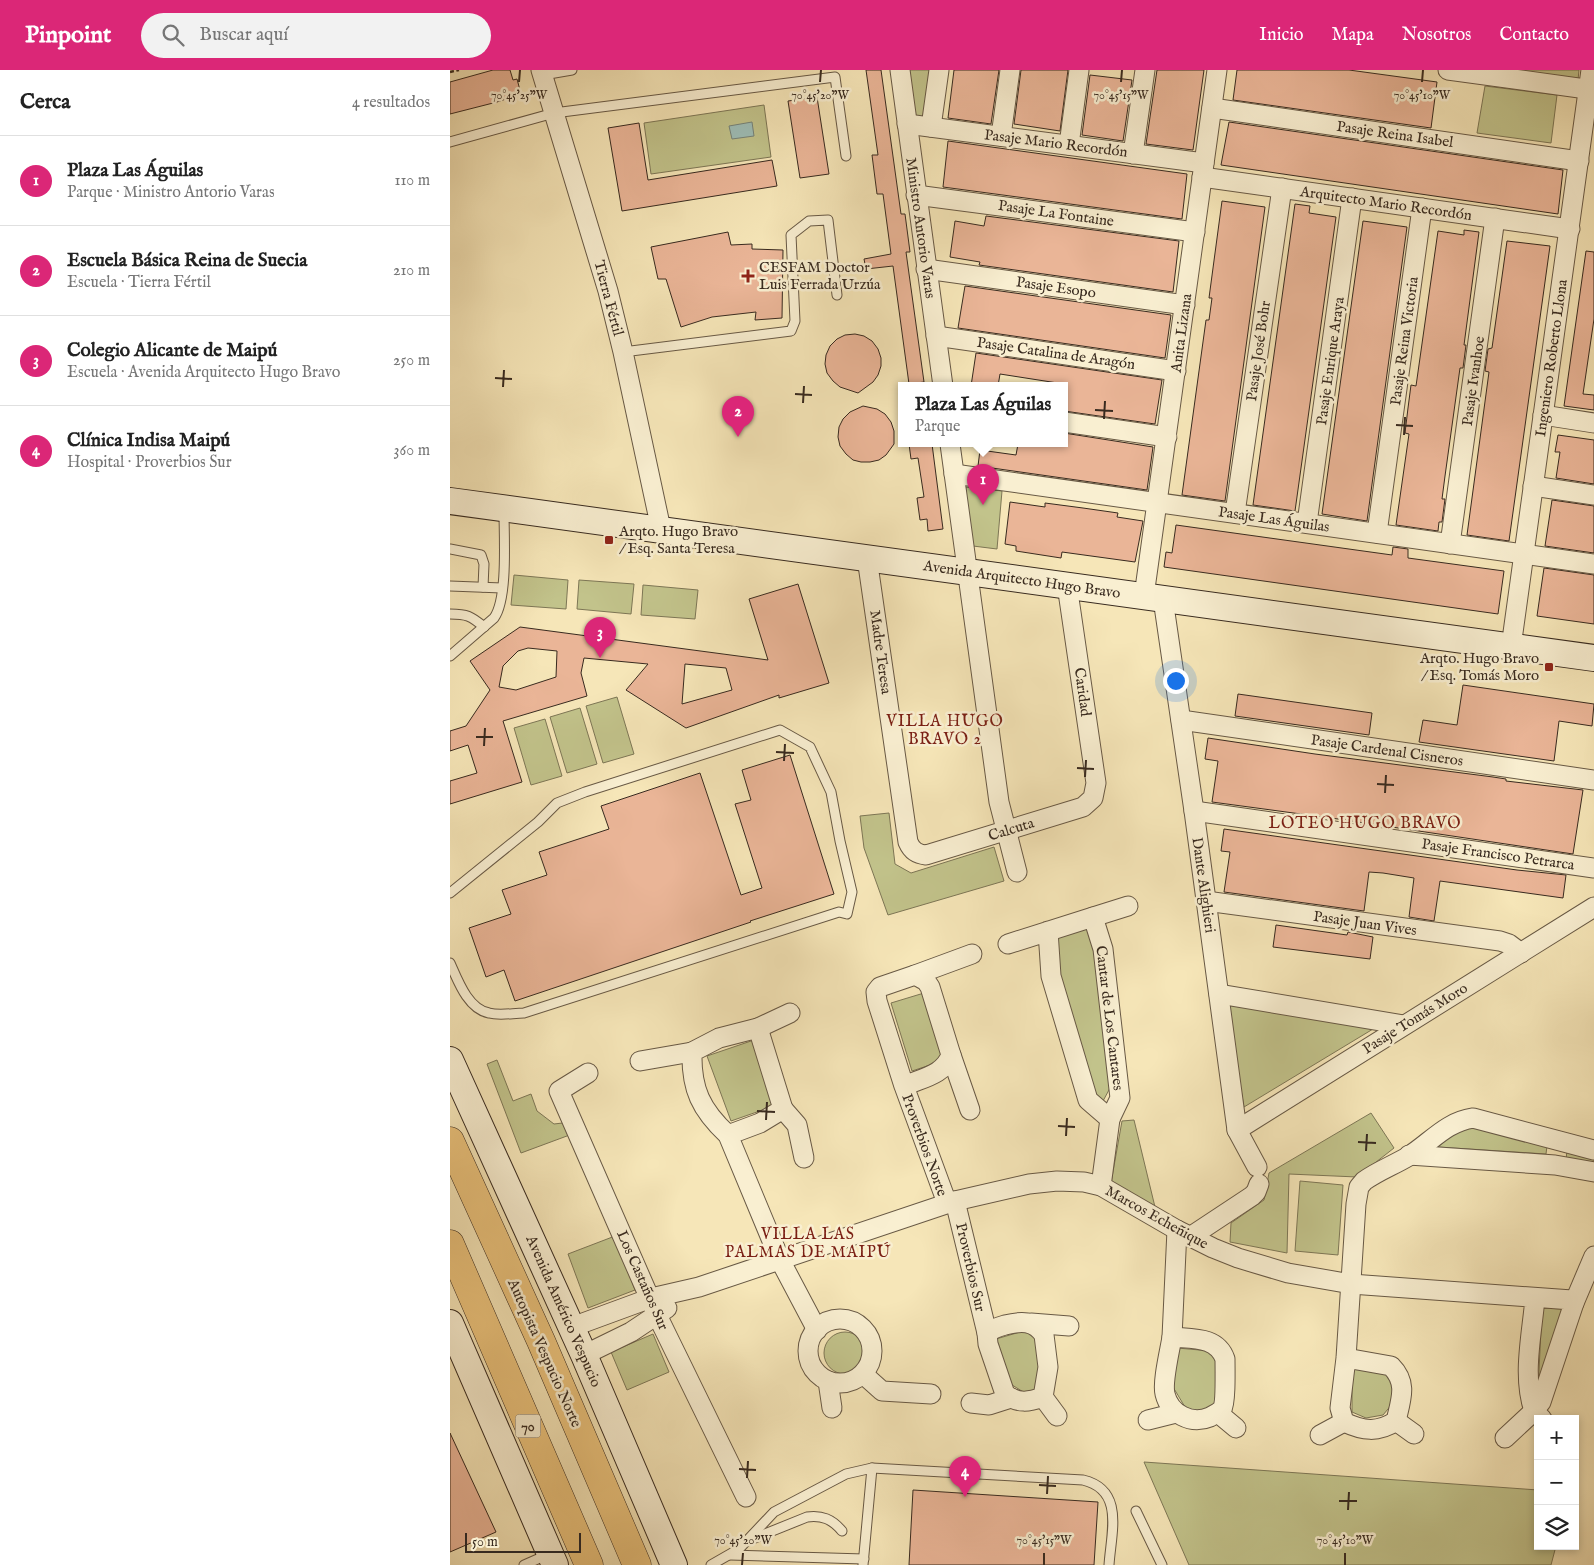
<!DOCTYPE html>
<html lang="es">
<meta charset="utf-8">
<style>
:root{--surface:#fff;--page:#f2f2f2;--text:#222;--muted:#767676;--line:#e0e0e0;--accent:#db2777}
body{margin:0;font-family:"IM FELL English",serif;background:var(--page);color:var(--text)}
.controls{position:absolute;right:15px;bottom:15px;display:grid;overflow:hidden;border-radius:0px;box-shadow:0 2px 8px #0003}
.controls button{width:45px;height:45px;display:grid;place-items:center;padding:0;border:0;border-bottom:1px solid var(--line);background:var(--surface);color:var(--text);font:25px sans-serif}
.scale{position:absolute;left:15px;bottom:12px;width:116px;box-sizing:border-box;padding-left:5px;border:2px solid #382a1f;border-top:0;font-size:14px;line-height:18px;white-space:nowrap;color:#382a1f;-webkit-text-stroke:4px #f9efd1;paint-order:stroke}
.you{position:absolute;left:725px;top:610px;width:18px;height:18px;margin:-12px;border:4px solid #fff;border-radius:50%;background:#1a73e8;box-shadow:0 0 0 8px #1a73e833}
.badge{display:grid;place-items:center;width:32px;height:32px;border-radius:50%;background:var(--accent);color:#fff;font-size:16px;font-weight:700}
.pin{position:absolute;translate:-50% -41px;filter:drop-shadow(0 1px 2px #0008)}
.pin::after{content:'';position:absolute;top:26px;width:18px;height:15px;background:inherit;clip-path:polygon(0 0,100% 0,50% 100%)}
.popup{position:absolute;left:448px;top:312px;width:170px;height:65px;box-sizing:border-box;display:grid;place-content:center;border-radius:0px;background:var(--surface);filter:drop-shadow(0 1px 4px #0005);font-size:16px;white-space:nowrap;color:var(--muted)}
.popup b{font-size:19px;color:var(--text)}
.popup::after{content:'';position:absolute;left:50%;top:100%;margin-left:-10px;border:10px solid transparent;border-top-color:var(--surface)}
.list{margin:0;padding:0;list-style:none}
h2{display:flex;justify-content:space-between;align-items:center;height:65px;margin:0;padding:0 20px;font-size:21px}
h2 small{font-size:16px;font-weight:400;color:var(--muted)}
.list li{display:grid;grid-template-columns:32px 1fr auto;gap:15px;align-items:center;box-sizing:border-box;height:90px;padding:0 20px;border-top:1px solid var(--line)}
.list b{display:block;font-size:19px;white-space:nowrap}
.list p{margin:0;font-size:16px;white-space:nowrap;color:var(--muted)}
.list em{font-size:16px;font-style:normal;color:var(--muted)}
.icon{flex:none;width:28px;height:28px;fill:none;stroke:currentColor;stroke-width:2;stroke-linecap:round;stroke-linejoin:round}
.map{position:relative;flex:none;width:1144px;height:1495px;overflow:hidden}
header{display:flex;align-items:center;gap:30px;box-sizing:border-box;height:70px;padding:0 25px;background:var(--accent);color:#fff}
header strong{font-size:24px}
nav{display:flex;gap:28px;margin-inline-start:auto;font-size:18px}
.search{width:350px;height:45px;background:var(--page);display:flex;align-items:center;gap:12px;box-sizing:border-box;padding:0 18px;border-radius:28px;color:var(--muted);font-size:19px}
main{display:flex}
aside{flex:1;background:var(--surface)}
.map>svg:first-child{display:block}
.green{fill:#c2c38b;stroke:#7d7655}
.water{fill:#9ebeb7;stroke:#75837a}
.building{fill:#eab597;stroke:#382a1f;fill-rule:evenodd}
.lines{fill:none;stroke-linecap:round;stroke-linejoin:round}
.lane-casing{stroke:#685945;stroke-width:11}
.street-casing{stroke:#685945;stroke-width:21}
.secondary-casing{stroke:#382a1f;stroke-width:28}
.highway-casing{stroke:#382a1f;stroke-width:29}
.path{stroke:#382a1f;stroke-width:2.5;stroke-dasharray:4 2.5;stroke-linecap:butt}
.lane{stroke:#f9efd1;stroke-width:9}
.street{stroke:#f9efd1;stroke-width:19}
.secondary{stroke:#f9efd1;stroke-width:26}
.highway{stroke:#ebc37c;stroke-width:28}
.ticks{fill:none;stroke:#382a1f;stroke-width:2}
.poi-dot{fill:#8f2418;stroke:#f9efd1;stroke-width:2}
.labels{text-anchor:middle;stroke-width:5;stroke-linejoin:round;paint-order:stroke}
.shield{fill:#f9efd1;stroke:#726554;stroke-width:1}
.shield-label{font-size:14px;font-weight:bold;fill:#382a1f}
.street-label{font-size:15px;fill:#382a1f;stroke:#f9efd1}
.poi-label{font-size:15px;fill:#382a1f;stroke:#f9efd1;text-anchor:start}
.neighbourhood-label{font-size:16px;letter-spacing:1px;fill:#7a1f14;stroke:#f9efd1}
.ticks-label{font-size:12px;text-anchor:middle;fill:#382a1f;stroke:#f9efd1;stroke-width:5;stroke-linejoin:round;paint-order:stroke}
</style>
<header>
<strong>Pinpoint</strong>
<div class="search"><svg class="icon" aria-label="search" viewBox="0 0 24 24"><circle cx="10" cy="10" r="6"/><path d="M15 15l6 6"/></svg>Buscar aquí</div>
<nav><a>Inicio</a><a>Mapa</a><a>Nosotros</a><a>Contacto</a></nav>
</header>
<main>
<aside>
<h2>Cerca<small>4 resultados</small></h2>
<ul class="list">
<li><span class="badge">1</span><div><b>Plaza Las Águilas</b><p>Parque · Ministro Antorio Varas</p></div><em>110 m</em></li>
<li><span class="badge">2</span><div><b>Escuela Básica Reina de Suecia</b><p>Escuela · Tierra Fértil</p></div><em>210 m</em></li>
<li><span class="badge">3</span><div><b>Colegio Alicante de Maipú</b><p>Escuela · Avenida Arquitecto Hugo Bravo</p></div><em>250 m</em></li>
<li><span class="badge">4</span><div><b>Clínica Indisa Maipú</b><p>Hospital · Proverbios Sur</p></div><em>360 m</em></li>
</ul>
</aside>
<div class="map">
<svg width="1144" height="1495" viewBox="0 0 1144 1495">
<rect width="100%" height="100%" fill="#f6e6b8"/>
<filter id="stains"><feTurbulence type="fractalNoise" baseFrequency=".004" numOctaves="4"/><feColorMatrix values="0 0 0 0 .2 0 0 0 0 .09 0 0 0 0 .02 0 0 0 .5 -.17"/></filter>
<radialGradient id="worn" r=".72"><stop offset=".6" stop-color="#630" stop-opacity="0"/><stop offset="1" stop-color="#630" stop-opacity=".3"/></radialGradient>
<g class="green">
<path d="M458,0H485L478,53L465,49Z"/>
<path d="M1033,0H1129L1128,10Z"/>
<path d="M1035,16L1107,25L1101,73L1027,63Z"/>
<path d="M314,35L321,87L201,104L194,53Z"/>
<path d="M514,417L552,421L547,479L523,476Z"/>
<path d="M64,505L118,510L116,539L61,535Z"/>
<path d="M129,510L184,514L181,544L127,539Z"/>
<path d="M193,515L248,520L245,549L191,545Z"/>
<path d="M167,627L184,684L153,693L136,636Z"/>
<path d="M130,638L147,694L117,703L100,647Z"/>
<path d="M95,649L112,706L81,715L64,658Z"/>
<path d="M439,743L445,794L461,803L544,777L554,811L438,845L414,778L410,746Z"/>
<path d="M637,857L646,879L660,1018L653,1031L642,1025L607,907L604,867Z"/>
<path d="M474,923L495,990L462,1001L441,933Z"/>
<path d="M776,935L928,956L794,1037Z"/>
<path d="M304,970L327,1035L281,1051L257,986Z"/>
<path d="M47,990L63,1031L81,1024L87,1041L104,1054L121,1052L125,1063L71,1083L37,994Z"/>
<path d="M921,1043L944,1078L907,1107L839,1104L837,1183L780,1172L781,1153L814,1130L819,1103Z"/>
<path d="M684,1050L705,1137L661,1113L672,1051Z"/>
<path d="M1026,1057L1098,1068L1096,1084L988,1077L1006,1061Z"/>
<path d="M1117,1078L1144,1085V1093L1116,1092Z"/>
<path d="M850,1111L893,1115L888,1185L845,1181Z"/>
<path d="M165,1166L185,1220L138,1238L118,1184Z"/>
<path d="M1092,1238L1114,1239L1088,1322Z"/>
<path d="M577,1260L587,1267L589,1294L587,1317L578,1325L559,1313L546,1269Z"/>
<circle cx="395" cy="1283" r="21"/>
<path d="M203,1264L219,1302L177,1320L161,1282Z"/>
<path d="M727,1278L761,1281L772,1295L771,1330L751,1343L735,1337L723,1317Z"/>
<path d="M902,1298L939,1304L948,1318L943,1333L933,1345L916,1348L902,1342Z"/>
<path d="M694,1392L1088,1420V1476H1106L1101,1495H739Z"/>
</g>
<path class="water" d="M302,52L304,66L282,69L279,56Z"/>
<g class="building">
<path d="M43,0H60L63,10L67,9L71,24L47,32L0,44V12Z"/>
<path d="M416,0H431L451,144H455L460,182H456L474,312L459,314L443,196L416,199L414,189L441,184L433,124H427L422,85H428Z"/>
<path d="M504,0H549L541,54L498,48Z"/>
<path d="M571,0H618L610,61L564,54Z"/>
<path d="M707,0H754L743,80L696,74Z"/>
<path d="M787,0H899L987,12L981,58L783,30Z"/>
<path d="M640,5L682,10L673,71L632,65Z"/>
<path d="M367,27L379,104L350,108L338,31Z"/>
<path d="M779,52L1113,100L1108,144L771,95Z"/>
<path d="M189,53L198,110L322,90L327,116L172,141L158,58Z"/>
<path d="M498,71L737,104L732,149L493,117Z"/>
<path d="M772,131L815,137L775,431L732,425L756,250H759L762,228H759Z"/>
<path d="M845,134L860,136L859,143L886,147L845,441L803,435Z"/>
<path d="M536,146L729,171L723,222L529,195L530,192L500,187L505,151L534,156Z"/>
<path d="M913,151L957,157L917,451L872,444Z"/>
<path d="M1014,160L1029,162L1014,275H1016L1013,298H1010L995,406L992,429H995L992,452H989L988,461L946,455L959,364L955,363L958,338L961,315L966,316L988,161L1014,165Z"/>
<path d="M278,162L281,175L302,174V179L333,180L332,248L305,250L306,242L262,247L231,257L216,209H208L201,177Z"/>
<path d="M1057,171L1100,176L1059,471L1017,465L1039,302L1035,301L1038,279L1042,278Z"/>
<path d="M1136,181L1144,182V249L1133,324L1144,325V340L1114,336Z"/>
<path d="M515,216L721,245L715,288L508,258Z"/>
<path d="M405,264L414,266L422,271L428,279L431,288V296L428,305L423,312L408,323L390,317L383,311L377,303L375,294L376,285L380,276L387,269L395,265Z"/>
<path d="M526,283L712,310L705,354L614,341V314L550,304L548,316H521Z"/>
<path d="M413,336L427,339L435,344L441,352L444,361V374L436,385L429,390L420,392H411L403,390L396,384L390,376L388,367L389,357L393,349L400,342Z"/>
<path d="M614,363L703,377L697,420L528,396L530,380L566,385L568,374H614Z"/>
<path d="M1108,365L1144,370V414L1106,408L1110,382H1105Z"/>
<path d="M459,374H482L493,459L478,461L477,449L470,450L467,428L474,427L468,388L461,389Z"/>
<path d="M1102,430L1144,436V483L1095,476Z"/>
<path d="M560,432L595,437V433L633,438L668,443L667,447L693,451L685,492L612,482L611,488L566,481V476L555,474Z"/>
<path d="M726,455L942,485L943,477L958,479V488L1054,501L1048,544L714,497L716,482L722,483Z"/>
<path d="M1094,498L1144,505V554L1087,546Z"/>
<path d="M348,514L379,613L329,628V625L236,658L176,620L198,594L134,588L131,603L137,626L53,651L72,712L0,734V711L27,703L18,675L0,681V661L16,656L40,620L20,591L70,557L318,590L299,529ZM78,578L107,581L106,607L66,620L49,617L53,596L68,581ZM235,594L276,598L282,620L232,634Z"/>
<path d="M1013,615L1144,634L1142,656L1109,651L1104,691L969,672L973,650L1007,655Z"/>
<path d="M788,624L922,643L919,665L785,646Z"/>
<path d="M758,668L865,684L1043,707L1056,709V711L1133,720L1123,784L888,749L762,732L768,691L755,689Z"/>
<path d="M340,685L384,824L300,851L301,852L65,931L54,900L36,907L19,858L61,844L52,820L97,805L89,782L159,759L151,736L250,703L291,825L312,818L285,734L301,730L292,700Z"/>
<path d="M774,759L1067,800L1116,805L1113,828L990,811L984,851L959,847L964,808L933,803L919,802L914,841L774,822L780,782L771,781Z"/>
<path d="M826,855L897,865L898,862L923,867L920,889L823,877Z"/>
<path d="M0,1363L46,1462L0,1482Z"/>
<path d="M463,1420L648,1432L644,1495H459Z"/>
</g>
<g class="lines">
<g class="lane-casing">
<g id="lane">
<path d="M93,5L122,0"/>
<path d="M0,72L104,43L385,7L396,86"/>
<path d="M173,282L341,261L345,251L341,165L359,151L378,150L387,225"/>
<path d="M0,479L31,485L34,494L33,517"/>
<path d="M0,516L52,518"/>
<path d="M0,544C17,544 21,546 34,557"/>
<path d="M0,586L44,548C58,529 54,467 54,442"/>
<path d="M0,823L88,752L107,733L135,722L330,660L360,677L381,722L390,771L402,822L397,844L389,842L74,943C63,943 50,946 39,943C18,939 8,911 0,893"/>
<path d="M686,1441L712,1495"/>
<path d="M300,1470L357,1447C372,1445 382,1449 392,1461"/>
<path d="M280,1485L414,1489"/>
<path d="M74,1495L99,1484"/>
<path d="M261,1495L289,1479L324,1442L396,1404L422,1398L633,1410C675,1420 661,1463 659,1495"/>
<path d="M413,1495L422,1398"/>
</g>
</g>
<g class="street-casing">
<g id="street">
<path d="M91,0L158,221L173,282L211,459"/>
<path d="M450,0L493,316"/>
<path d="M998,0L1144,20"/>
<path d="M762,38L1129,91"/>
<path d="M457,54L754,93"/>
<path d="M481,57L489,0"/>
<path d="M551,66L560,0"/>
<path d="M619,75L629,0"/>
<path d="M683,84L695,0"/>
<path d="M752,107L1120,159"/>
<path d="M466,125L745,162"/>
<path d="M476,199L735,235"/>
<path d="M486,266L726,301"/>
<path d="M1093,345L1144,353"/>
<path d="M614,352L717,367"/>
<path d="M500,374L549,732L567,802"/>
<path d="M504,404L1144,494"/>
<path d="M1083,416L1144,425"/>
<path d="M785,443L832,118"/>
<path d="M857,453L902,128"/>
<path d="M927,463L972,138"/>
<path d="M1000,474L1045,148"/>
<path d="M417,488L458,772C462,781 467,784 476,785L633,737L643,728L646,713L617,515"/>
<path d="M694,526L767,0"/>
<path d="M713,529L744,741L787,1060L807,1097"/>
<path d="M1061,577L1141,0"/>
<path d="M731,650L1144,710"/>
<path d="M744,741L1144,798"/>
<path d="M756,831L1050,871L1059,874L1071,883"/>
<path d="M643,847L678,836"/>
<path d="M558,874L643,847L653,879L670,1028L660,1049L638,1030L601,906L598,861"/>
<path d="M465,905L522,884"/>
<path d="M769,924L954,955"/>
<path d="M308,958L340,943"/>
<path d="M501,985L520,1040"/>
<path d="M190,991L242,982"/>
<path d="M138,1003L109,1021L207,1245L296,1427"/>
<path d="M454,1016C472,1008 494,1005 501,985L480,917L476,911L465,905L430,917L426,922L427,931L454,1016L497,1133"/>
<path d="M333,1039L347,1055L354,1088"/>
<path d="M787,1060L1144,837"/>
<path d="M278,1065L310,1053L333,1039L308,958L269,968L242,982C241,1019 251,1040 278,1065L330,1190L367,1260"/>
<path d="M959,1085L1105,1095L1144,1102"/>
<path d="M651,1116L660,1049"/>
<path d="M505,1131L537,1263"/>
<path d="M740,1167L802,1126L806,1122L809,1114"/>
<path d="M1124,1233L1144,1186"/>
<circle cx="390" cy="1281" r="32"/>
<path d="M581,1253L619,1256"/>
<path d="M122,1257L201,1228L249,1217L505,1131L579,1114L607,1111L634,1112L651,1116L727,1160L763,1178L788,1188L838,1203L901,1214L1122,1230L1124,1233L1091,1332L1084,1341C1072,1306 1082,1264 1085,1228"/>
<path d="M722,1267C742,1269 767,1266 775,1289C775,1297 776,1333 772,1339C769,1343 765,1344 760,1347C741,1355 720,1344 715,1324C712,1312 720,1280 722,1267Z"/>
<path d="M722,1267L727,1160"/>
<path d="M134,1285L181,1262L217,1238"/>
<path d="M896,1288L941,1296C958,1313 951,1329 946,1351C928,1363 913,1361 894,1352L890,1338L896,1288L906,1134L909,1117L914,1111C928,1101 944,1095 959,1086C981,1072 996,1052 1023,1048L1144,1080"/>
<path d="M413,1304L432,1321L481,1324"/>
<path d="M378,1311L382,1338"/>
<path d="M593,1327C579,1332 568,1334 555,1324L538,1274L537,1263C542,1259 548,1257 555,1255C571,1251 584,1250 594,1265L598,1297L593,1327L607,1346"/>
<path d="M521,1333L539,1335L561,1328"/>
<path d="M768,1343L786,1358"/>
<path d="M698,1350L726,1343"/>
<path d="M946,1351L964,1364"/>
<path d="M870,1365L894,1352"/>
<path d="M1055,1368L1084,1341L1092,1349"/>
</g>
</g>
<g class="secondary-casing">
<g id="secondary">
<path d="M0,431L1144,588"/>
<path d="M0,990L134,1285L224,1495"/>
<path d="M0,1253L105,1495"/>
</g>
</g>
<g class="highway-casing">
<g id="highway">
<path d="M0,1071L91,1271L187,1495"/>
<path d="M0,1174L139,1495"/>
</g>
</g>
<path class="path" d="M0,2L9,0"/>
<use href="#lane" class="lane"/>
<use href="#street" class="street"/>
<use href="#secondary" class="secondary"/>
<use href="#highway" class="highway"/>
</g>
<path class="ticks" d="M69,12L70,0M370,12L371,0M671,12L672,0M972,12L973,0M45,308L62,309M53,317L54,300M345,324L362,325M353,333L354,316M645,340L663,341M654,349L655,331M946,355L963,356M954,365L955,347M26,667H43M34,676L35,658M326,682L344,683M334,691L335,674M627,698L644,699M635,707L636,690M927,714L944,715M935,723L936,705M307,1041L325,1042M316,1050L317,1032M608,1056L625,1057M616,1066L617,1048M908,1072L926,1073M916,1081L917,1064M289,1399L306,1400M297,1408L298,1391M589,1415L606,1416M597,1424L598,1406M889,1431H907M898,1440L899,1422M292,1495L293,1483M594,1495V1483M895,1495V1483"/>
<g class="poi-dot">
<path d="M295.5 198.5h5v5h5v5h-5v5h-5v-5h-5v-5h5z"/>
<rect x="154" y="465" width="10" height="10" rx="2.5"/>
<rect x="1094" y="592" width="10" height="10" rx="2.5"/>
</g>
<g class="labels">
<rect class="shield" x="65.5" y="1344.5" width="25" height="23" rx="4"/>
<g class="shield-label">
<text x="78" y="1361">70</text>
</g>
<g class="street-label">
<text transform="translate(945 64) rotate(8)" y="5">Pasaje Reina Isabel</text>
<text transform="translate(606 73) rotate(7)" y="5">Pasaje Mario Recordón</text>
<text transform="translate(936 133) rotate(8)" y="5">Arquitecto Mario Recordón</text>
<text transform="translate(606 143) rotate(8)" y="5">Pasaje La Fontaine</text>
<text transform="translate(471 158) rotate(82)" y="5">Ministro Antorio Varas</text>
<text transform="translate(606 217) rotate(8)" y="5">Pasaje Esopo</text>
<text transform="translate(159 228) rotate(75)" y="5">Tierra Fértil</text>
<text transform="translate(731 263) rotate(-82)" y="5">Anita Lizana</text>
<text transform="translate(954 271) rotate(-82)" y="5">Pasaje Reina Victoria</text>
<text transform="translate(808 281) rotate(-82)" y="5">Pasaje José Bohr</text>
<text transform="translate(606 283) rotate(8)" y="5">Pasaje Catalina de Aragón</text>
<text transform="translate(1101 288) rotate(-82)" y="5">Ingeniero Roberto Llona</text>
<text transform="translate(880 291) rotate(-82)" y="5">Pasaje Enrique Araya</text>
<text transform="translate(1023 311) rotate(-82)" y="5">Pasaje Ivanhoe</text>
<text transform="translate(824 449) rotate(8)" y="5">Pasaje Las Águilas</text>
<text transform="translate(572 509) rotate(8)" y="5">Avenida Arquitecto Hugo Bravo</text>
<text transform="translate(431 582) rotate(82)" y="5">Madre Teresa</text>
<text transform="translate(633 622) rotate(82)" y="5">Caridad</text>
<text transform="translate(937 680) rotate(8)" y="5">Pasaje Cardenal Cisneros</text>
<text transform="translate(561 759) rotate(-17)" y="5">Calcuta</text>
<text transform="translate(1048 784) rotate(8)" y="5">Pasaje Francisco Petrarca</text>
<text transform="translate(754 815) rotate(82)" y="5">Dante Alighieri</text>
<text transform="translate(915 853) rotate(8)" y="5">Pasaje Juan Vives</text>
<text transform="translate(660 948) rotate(83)" y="5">Cantar de Los Cantares</text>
<text transform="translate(965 948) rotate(-32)" y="5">Pasaje Tomás Moro</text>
<text transform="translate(475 1075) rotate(70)" y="5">Proverbios Norte</text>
<text transform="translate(707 1147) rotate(29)" y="5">Marcos Echeñique</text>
<text transform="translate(521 1197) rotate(77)" y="5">Proverbios Sur</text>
<text transform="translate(193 1210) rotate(66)" y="5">Los Castaños Sur</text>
<text transform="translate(114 1241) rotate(66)" y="5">Avenida Américo Vespucio</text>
<text transform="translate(95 1283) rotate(66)" y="5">Autopista Vespucio Norte</text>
</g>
<g class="poi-label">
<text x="309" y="202">CESFAM Doctor<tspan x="309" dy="17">Luis Ferrada Urzúa</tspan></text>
<text x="169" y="466">Arqto. Hugo Bravo<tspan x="169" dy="17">/ Esq. Santa Teresa</tspan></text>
<text x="1089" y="593" text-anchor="end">Arqto. Hugo Bravo<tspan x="1089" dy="17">/ Esq. Tomás Moro</tspan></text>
</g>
<g class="neighbourhood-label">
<text x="495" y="656">VILLA HUGO<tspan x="495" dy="18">BRAVO 2</tspan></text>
<text x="915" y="758">LOTEO HUGO BRAVO</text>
<text x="358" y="1169">VILLA LAS<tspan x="358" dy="18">PALMAS DE MAIPÚ</tspan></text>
</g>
</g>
<g class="ticks-label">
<text x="370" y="29">70°45'20"W</text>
<text x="671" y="29">70°45'15"W</text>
<text x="972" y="29">70°45'10"W</text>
<text x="69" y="29">70°45'25"W</text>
<text x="293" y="1474">70°45'20"W</text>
<text x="594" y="1474">70°45'15"W</text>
<text x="895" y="1474">70°45'10"W</text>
</g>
<rect width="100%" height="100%" filter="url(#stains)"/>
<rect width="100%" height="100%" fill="url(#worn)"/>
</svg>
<div class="controls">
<button>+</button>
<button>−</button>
<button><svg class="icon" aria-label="layers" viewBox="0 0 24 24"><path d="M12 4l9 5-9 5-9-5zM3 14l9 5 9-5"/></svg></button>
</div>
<div class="scale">50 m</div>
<div class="you"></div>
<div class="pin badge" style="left:533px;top:435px">1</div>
<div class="popup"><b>Plaza Las Águilas</b>Parque</div>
<div class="pin badge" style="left:288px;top:367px">2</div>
<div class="pin badge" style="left:150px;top:588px">3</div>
<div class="pin badge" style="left:515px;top:1427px">4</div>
</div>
</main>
